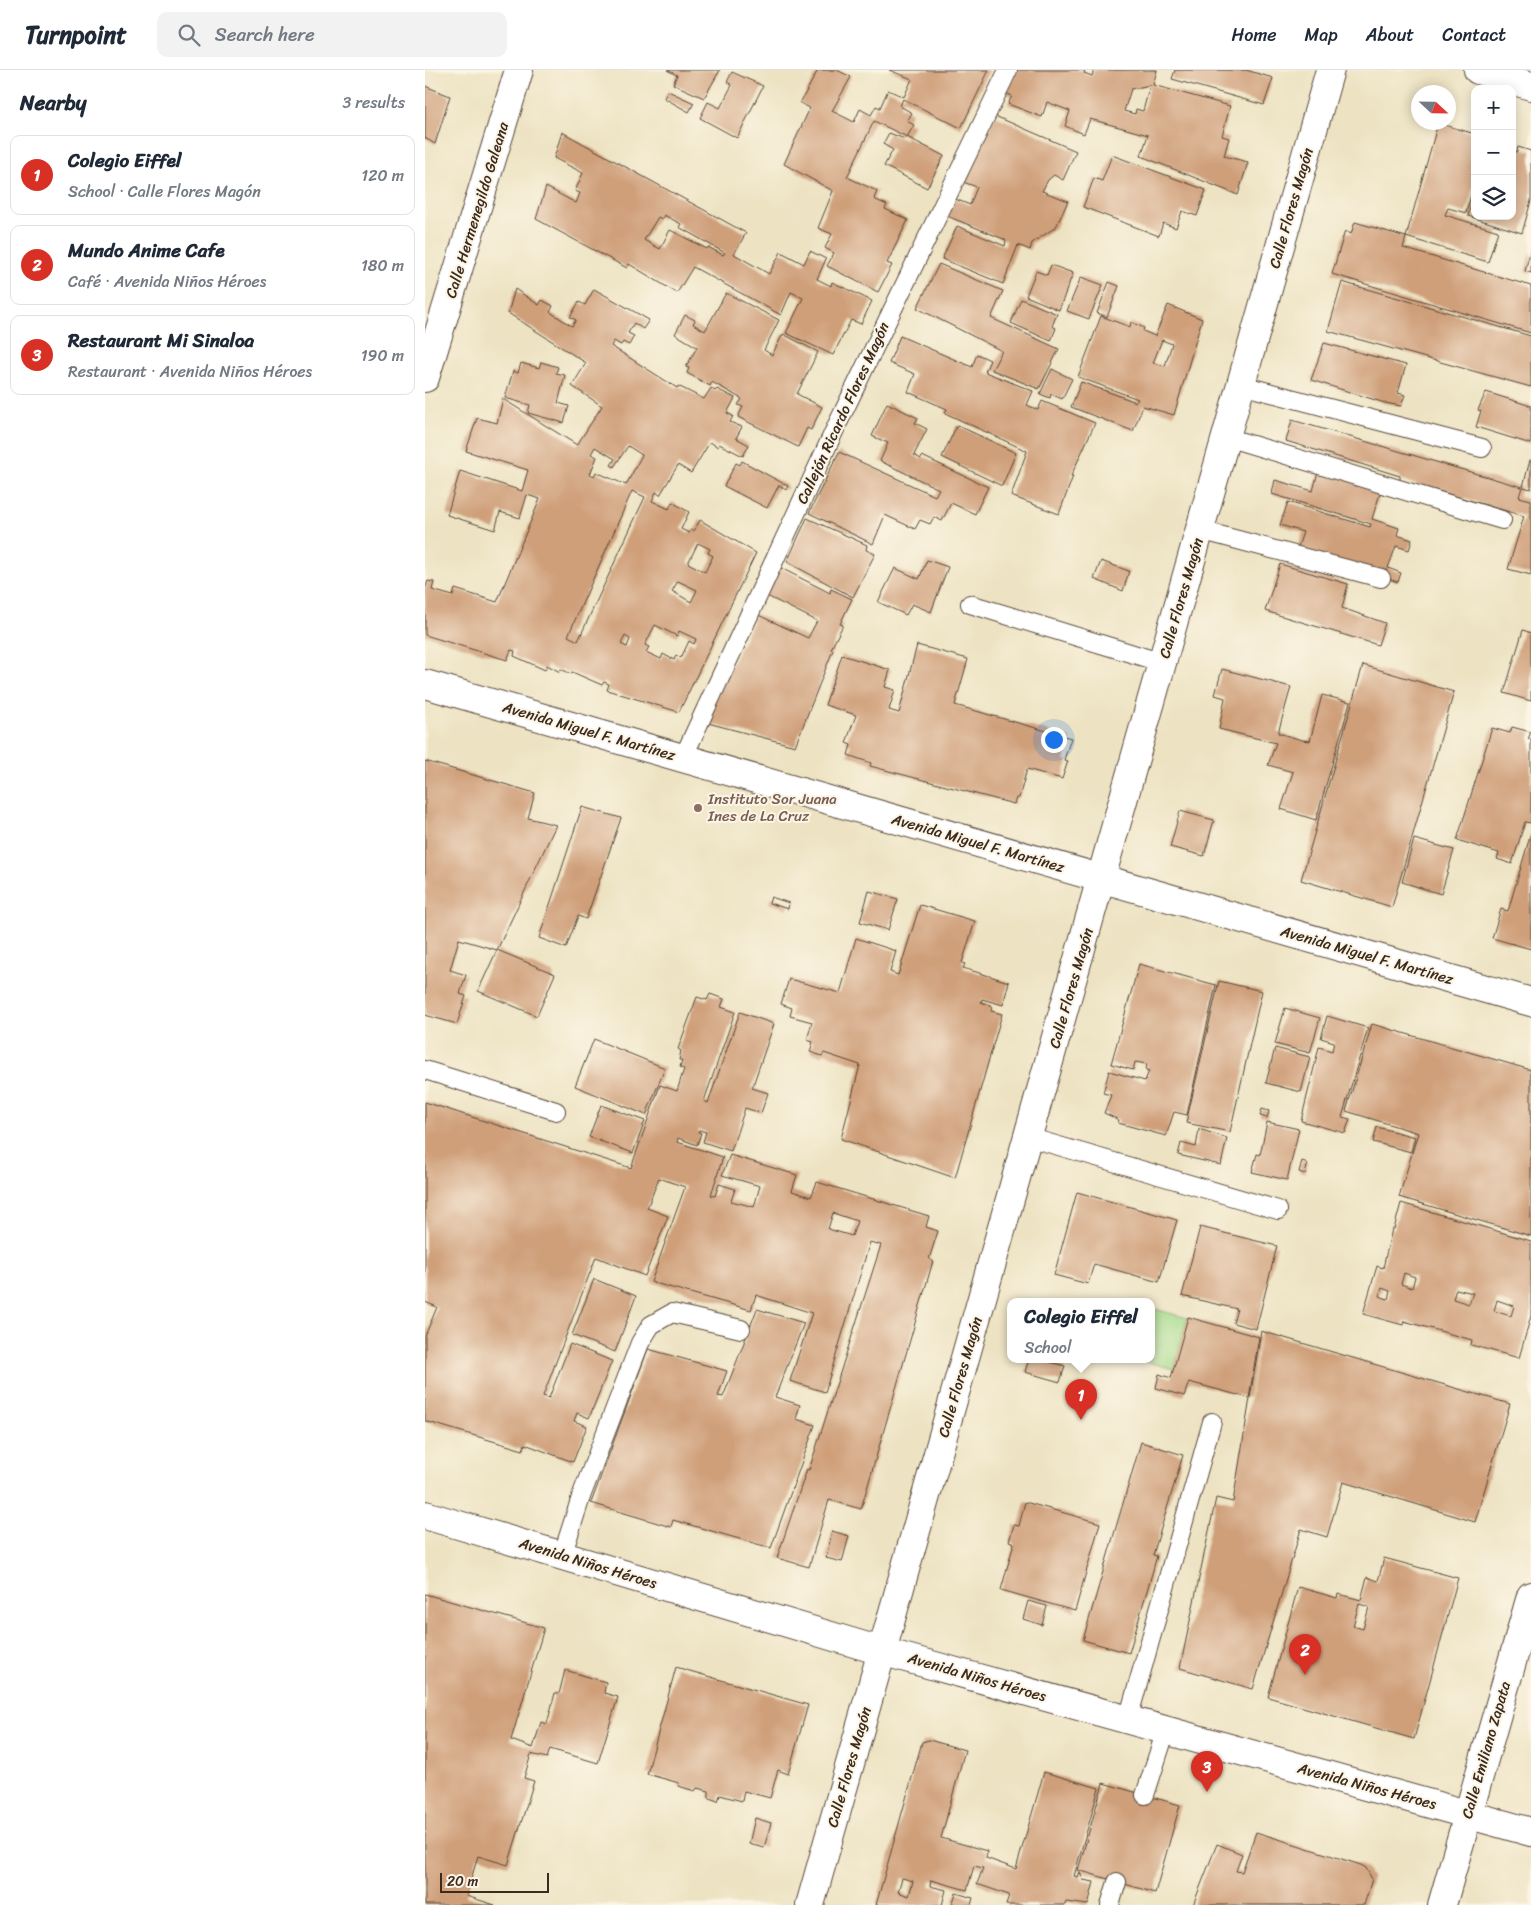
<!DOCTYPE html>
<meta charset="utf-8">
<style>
:root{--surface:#fff;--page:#f2f2f3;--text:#1f2937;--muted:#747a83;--line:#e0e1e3;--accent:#d93025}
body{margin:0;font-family:Sriracha,sans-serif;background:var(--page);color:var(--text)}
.controls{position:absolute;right:15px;top:15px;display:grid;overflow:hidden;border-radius:10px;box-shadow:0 2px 12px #0003}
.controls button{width:45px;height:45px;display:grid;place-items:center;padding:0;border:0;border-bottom:1px solid var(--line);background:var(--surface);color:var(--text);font:25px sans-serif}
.compass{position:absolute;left:986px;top:15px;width:45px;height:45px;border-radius:50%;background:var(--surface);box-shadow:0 2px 12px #0003;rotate:112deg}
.scale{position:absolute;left:15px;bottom:12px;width:109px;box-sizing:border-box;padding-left:5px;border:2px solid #3b2a1e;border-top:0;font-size:14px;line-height:18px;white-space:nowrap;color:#3b2a1e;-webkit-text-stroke:4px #fcf5e5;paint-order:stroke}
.you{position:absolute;left:628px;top:669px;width:18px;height:18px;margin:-12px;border:4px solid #fff;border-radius:50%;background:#1a73e8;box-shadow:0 0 0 8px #1a73e833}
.badge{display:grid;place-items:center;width:32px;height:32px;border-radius:50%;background:var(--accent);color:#fff;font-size:16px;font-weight:700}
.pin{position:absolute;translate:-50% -41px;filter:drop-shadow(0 1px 2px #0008)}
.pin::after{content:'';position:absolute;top:26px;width:18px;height:15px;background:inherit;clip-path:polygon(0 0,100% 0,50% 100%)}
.popup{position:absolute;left:582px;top:1228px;width:148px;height:65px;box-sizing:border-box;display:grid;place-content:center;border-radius:10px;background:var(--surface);filter:drop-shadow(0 1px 4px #0005);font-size:16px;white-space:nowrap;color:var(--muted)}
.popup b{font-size:19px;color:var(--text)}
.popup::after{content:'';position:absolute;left:50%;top:100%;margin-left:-10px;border:10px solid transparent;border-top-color:var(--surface)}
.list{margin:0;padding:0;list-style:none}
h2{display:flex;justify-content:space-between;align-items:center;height:65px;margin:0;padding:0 20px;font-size:21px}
h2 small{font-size:16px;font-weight:400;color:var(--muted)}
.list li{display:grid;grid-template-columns:32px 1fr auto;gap:15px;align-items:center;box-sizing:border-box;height:80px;margin:0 10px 10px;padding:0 10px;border:1px solid var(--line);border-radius:10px}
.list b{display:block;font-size:19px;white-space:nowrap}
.list p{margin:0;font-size:16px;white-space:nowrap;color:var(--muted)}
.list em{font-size:16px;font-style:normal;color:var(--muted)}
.icon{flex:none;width:28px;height:28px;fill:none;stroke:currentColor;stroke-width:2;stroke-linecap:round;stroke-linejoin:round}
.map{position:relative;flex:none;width:1106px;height:1835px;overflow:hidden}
header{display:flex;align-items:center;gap:30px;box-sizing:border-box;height:70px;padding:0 25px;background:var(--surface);border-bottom:1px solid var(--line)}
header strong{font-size:24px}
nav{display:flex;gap:28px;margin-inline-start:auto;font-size:18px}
.search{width:350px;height:45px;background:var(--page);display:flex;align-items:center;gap:12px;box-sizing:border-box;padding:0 18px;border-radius:10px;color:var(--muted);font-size:19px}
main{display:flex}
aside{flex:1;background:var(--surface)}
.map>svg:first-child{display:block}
.green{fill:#a6dc8d;stroke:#708356}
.building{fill:#cf9f79;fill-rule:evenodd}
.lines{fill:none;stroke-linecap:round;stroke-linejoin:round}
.service-casing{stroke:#564637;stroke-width:20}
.tertiary-casing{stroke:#564637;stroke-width:30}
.secondary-casing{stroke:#564637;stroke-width:30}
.service{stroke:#fff;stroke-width:18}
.tertiary{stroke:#fff;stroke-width:28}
.secondary{stroke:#fff;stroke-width:28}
.education-dot{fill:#8d6e63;stroke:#fcf5e5;stroke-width:2}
.labels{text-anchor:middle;stroke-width:4;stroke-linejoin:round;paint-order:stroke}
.street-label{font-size:15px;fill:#3b2a1e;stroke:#fcf5e5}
.education-label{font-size:15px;fill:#785e54;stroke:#fcf5e5;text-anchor:start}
</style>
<header>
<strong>Turnpoint</strong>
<div class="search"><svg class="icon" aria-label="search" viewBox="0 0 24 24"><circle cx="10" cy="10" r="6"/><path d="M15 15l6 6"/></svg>Search here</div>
<nav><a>Home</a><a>Map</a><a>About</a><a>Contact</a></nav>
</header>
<main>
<aside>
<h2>Nearby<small>3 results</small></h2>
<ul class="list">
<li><span class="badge">1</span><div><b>Colegio Eiffel</b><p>School · Calle Flores Magón</p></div><em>120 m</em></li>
<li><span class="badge">2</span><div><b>Mundo Anime Cafe</b><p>Café · Avenida Niños Héroes</p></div><em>180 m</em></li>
<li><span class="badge">3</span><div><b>Restaurant Mi Sinaloa</b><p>Restaurant · Avenida Niños Héroes</p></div><em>190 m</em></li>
</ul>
</aside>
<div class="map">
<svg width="1106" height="1835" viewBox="0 0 1106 1835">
<rect width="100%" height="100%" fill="#fcf5e5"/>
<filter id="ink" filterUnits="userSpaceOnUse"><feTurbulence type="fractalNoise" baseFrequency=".02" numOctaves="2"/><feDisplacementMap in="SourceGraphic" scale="10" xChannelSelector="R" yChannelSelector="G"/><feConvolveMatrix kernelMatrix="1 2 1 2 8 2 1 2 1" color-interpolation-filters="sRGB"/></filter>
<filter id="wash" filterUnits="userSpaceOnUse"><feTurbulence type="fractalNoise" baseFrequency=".0096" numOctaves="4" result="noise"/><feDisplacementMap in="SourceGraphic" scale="20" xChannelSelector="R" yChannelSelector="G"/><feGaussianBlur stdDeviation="1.12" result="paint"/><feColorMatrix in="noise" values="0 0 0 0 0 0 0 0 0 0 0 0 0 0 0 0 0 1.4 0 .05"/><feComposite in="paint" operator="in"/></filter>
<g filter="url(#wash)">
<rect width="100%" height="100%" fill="#ede3c3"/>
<path class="green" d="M726,1238L762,1248L749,1299L712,1289H726Z"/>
<g id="blocks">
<g class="building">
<path d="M242,0H295L279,28L248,14L252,5Z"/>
<path d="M393,0H412L426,7L407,41L429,52L435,39L446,45L451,36L455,38L463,20L479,27L487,9L464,0H564L536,58L478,29L475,36L487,43L482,51L489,55L482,67L449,51L422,107L452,121L449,129L462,135L460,139L483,150L462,193L467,195L453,222L402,196L409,183L400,178L407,164L393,158L408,121L359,94L385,38L375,33Z"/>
<path d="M592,0H660L659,3L667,6L669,0H732L728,15L805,36L797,66L804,68L799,86L823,92L813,125L716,86L723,65L665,49L659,64L640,56L645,41L622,32L617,47L583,34L587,26L581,23ZM725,15L718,41L711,39L710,44L699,41L706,19Z"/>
<path d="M750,0H821L848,8L839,35L747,9Z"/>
<path d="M307,2L338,16L312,68L275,48L283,32L295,38L307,15L302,12Z"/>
<path d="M0,16L25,26L10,74L0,68Z"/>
<path d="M243,21L269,33L264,42L239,28Z"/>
<path d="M570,46L651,81L638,110L629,105L623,110L617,121L643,131L631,157L607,173L605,180L593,175L578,214L517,189L532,156L580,176L581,170L522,146L530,129L545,135L552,117L538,112Z"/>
<path d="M1013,53L1050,64V111L1041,143L1023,138L1020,145L1073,161L1063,192L981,167Z"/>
<path d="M137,62L321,163L309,184L344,204L356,182L379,194L385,181L401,189L392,209L406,216L407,212L447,231L436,254L426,250L408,285L361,263L378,228L366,222L356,245L268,197L252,223L204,194L202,198L111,149L121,117L151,133L155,123L150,121L158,103L129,88ZM239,145L256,154L254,157L300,183L298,185L283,177L282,179L245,160L235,179L219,170L233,147L237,149Z"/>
<path d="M464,63L480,69L482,67L519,86L502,118L459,96L468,80L458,74Z"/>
<path d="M1093,77L1106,81V131L1097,163L1043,146L1049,124L1050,146H1087V80L1092,82Z"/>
<path d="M687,85L781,120L772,146L757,141L751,158L738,153L734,166L658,137L669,108L677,111Z"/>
<path d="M930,152L981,167L978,178L1106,216V263L907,204L920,161L926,164Z"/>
<path d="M1105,182H1106V203L1100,201Z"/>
<path d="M514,194L578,221L566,248L634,279L614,319L567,300L577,281L492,238Z"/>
<path d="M626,195L648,203L634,240L601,226L611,201L622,205Z"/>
<path d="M656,207L678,215L664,249L642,241Z"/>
<path d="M684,212L694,216L682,247L672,243Z"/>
<path d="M917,212L1106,266V317L903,261Z"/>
<path d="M90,219L114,235L117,230L128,236L125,242L147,256L151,250L145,247L154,232L160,235L169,219L224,250L218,259L209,253L203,263L209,266L204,275L198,272L196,275L189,271L186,276L252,318L253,316L279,329L286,318L290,321L292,319L310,328L302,343L308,346L305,352L317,357L311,368L324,375L318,386L294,374L293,377L285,372L266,403L253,395L235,425L231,422L227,431L244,439L247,432L264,442L256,459L264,463L266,460L269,461L275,450L331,483L254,642L182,620L184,614L179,612L177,615L147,602L146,604L136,599L135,602L122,595L120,600L89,586L90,581L86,580L82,590L0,565V519L3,511L9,512L7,520L28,526L30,519L72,532L115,429L102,425L95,448L75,442L70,460L22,445L35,401L97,421L103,400L41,381L52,348L72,353L78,329L152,375L177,336L147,316L161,293L83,243ZM203,376L217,385L201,415L171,402L169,406L165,404L172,387L166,384L170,377L190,389L186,395L189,397ZM207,421L220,427L153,571L143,566ZM273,473L285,479L283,483L288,486L280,502L263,493ZM253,511L272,520L266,532L247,521ZM230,555L252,566L254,561L271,569L269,574L264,571L256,588L251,585L249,590L238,584L236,589L221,582L224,577L220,575ZM200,566L205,569L202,577L196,574Z"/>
<path d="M301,223L354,250L339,280L347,285L358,264L393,282L372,324L397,337L386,360L382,358L373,377L313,347L318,337L313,335L317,329L287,312L285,316L262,303L264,298L261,297L272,277L250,264L260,245L270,250L268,254L280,261Z"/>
<path d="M596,229L632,244L627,256L631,258L626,271L586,253Z"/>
<path d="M743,235L777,249L749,345L718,336L708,361L646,337L656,312L711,332L713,329L653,307L676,246L705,257L706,252L719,258L718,261L730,266ZM737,270L747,274L740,296L728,293Z"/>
<path d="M475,266L547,297L552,284L565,290L560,302L608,321L602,335L613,340L617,331L670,353L646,406H648L634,444L586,426L602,381L520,343L522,339L483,322L490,304L464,293Z"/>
<path d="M899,273L981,295L973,323L980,325L976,336L960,333L886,310Z"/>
<path d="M116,292L133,297L131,303L140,305L133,333L144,336L139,353L103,343L105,335L80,328L88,301L93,303L96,293L114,298Z"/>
<path d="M627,299L647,309L637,329L626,324L625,328L615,324Z"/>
<path d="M1061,322L1106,336V374L1051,357L1056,341L1053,340Z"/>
<path d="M462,333L493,348L490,353L502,359L489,385L496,389L497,386L563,417L550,444L526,433L517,451L509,447L505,454L495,450L490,459L460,445L448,474L384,443L414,382L510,426L514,419L455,391L463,373L447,366Z"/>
<path d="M867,350L1097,417L1094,427L1106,430V505L1083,499L1099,446L975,410V406L861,371Z"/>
<path d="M532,355L591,383L577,416L517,387Z"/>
<path d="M1105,390H1106V419L1098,417Z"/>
<path d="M317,391L363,416L361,420L354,415L342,438L299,416L311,393L315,395Z"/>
<path d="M894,398L957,417L947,449L974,458L972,465L987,470L984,480L971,476L963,498L976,503L973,512L872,480L878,462L855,455L863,432L945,457L946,454L847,424L850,410L888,421Z"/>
<path d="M382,448L442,475L441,480L450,484L428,527L362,492Z"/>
<path d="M502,490L523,497L506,542L487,534L481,545L453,532L470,498L494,509Z"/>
<path d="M676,491L704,501L698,521L669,509Z"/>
<path d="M855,494L923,514L917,538L960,553L953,575L840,541Z"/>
<path d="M354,497L405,523L406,519L427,529L415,554L418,555L406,579L408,580L370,676L279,652L331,544L383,568L392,551L340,525Z"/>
<path d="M1098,560L1106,563V631L1079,623Z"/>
<path d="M492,575L543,589L530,635L646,668L639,690L643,691L637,709L602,699L594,728H591L589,734L445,696L446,693L423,685L426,675L421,673L431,645L400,635L417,585L465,600L460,617L470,620L464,640L474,643Z"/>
<path d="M938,595L1029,622L967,837L876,810Z"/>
<path d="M797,599L866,617L853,663L877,670L885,671L897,625L925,632L891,750L856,739L868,702L843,695L851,673L794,659L800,628L790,625Z"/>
<path d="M1087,657L1106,662L1103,669H1106V753L1100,752L1087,794L1072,789L1074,783L1032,770L1067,658L1085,663Z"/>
<path d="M0,691L110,723L103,748L131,755L72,880L34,869L25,900L41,905L35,924L41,926L32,954L0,945Z"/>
<path d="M157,737L196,748L161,849L153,846L141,878L114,868Z"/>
<path d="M755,741L789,750L779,786L745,777Z"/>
<path d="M1106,763V879L1067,868L1076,839L1083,841Z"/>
<path d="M989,769L1029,780L1016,824L977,812Z"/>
<path d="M444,821L473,829L463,860L435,852Z"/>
<path d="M346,827L364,833L363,839L344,833Z"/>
<path d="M495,835L550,851L537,893L540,894L538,898L584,912L578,935L557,929L556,932L567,936L566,941L577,944L530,1108L416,1069L435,995L399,983L397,986L385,982L388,972L382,970L387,952L365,946L367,938L356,934L364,909L415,923L431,868L471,881L465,902L473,905Z"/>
<path d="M72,880L130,904L112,946L53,921Z"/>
<path d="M714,894L791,915L762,1045L749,1042L741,1066L693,1053L694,1050L679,1043L686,1025L678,1023L684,1001L720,1011L724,1001L721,1000L722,994L710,992L708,1000L686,994Z"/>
<path d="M794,911L837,921L805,1062L761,1053Z"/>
<path d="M285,924L299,929L296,937L310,942L279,1031L283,1033L315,942L349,954L327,1018L343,1023L336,1043L320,1038L306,1081L278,1072L281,1062L274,1060L273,1062L276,1063L272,1075L253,1068L252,1072L298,1087L286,1125L290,1126L294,1114L310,1119L306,1131L329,1137L335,1116L297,1105L305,1085L372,1105L367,1121L386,1127L392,1112L504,1146L501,1157L513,1161L504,1189L508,1191L436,1439L404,1430L384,1497L352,1488L382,1399L384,1400L456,1175L445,1172L400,1322L365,1311L387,1243L331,1225L326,1240L226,1212L260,1117L234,1108L222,1138L243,1146L220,1206L171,1187L118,1326L124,1328L145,1274L187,1291L164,1348L152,1343L149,1351L162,1356L148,1392L100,1374L98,1380L0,1351V1266L12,1237L0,1232V1032L206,1098L235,1015L252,1021L259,999L255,997L257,990H254L256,981L253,979L272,927L282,930ZM408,1143L432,1151L427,1166L403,1159Z"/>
<path d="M860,938L895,948L885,983L850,974Z"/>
<path d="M902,946L943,958L917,1047L925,1049L920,1063L876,1051L894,977L907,981L909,972L896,968Z"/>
<path d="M947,954L1106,1000V1166L974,1127L993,1063L921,1041Z"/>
<path d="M169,969L240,998L221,1045L150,1016Z"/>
<path d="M850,978L885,987L876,1022L841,1013Z"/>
<path d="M176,1035L220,1051L208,1083L164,1067Z"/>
<path d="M837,1039L844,1041L842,1048L835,1046Z"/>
<path d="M842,1052L874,1059L862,1110L827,1102L832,1084L835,1085Z"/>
<path d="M952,1057L990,1067L986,1082L948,1072Z"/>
<path d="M774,1059L802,1068L796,1095L753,1085L756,1073L771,1077Z"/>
<path d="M877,1091L883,1093L880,1104L874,1102Z"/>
<path d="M652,1122L752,1150L734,1212L669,1194L663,1214L629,1205Z"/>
<path d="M976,1133L1106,1171V1246L1094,1288L1046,1275L1047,1270L979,1251L978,1255L938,1244L952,1196L958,1198L967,1159H969ZM979,1203L990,1207L987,1218L976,1214ZM957,1218L965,1221L963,1229L954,1226ZM1031,1219L1048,1223L1044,1234L1028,1229ZM1072,1230L1089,1236L1086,1246L1069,1241Z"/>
<path d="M775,1157L852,1176L831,1259L808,1253L812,1239L757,1226Z"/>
<path d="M169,1209L211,1226L190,1282L147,1265Z"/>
<path d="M332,1239L379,1253L350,1327L375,1335L371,1349L390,1355L346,1478L248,1450L246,1457L166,1433L223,1279L302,1301L293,1326L298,1327Z"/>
<path d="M763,1247L834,1267L824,1328L764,1312L759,1326L731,1318L734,1304L746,1308Z"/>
<path d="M836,1261L1085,1334L1050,1452L918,1412L902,1467L876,1459L828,1619L755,1598L791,1428L808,1432Z"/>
<path d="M604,1289H614L640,1296L635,1312L600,1302Z"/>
<path d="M716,1372L758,1385L728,1485L732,1486L704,1583L658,1570Z"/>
<path d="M600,1432L675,1453L650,1541L576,1520L589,1473L584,1471L589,1455L594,1456Z"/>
<path d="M407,1461L424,1466L417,1492L401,1488Z"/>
<path d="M959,1488L1033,1508L989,1669L843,1627L873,1517L912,1528L913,1524L936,1530L942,1507L953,1511ZM934,1534L944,1537L938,1559L928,1556Z"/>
<path d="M0,1524L119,1558L86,1670L108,1678L116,1652L122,1654L130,1623L134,1624L140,1600L181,1612L179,1623L193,1627L173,1693L125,1679L122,1688L106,1684L99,1708L109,1711L83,1795L53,1786L41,1826L70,1835H0Z"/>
<path d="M603,1531L622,1536L617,1555L598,1549Z"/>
<path d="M251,1597L383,1635L363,1704L353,1700L345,1728L319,1721L317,1731L295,1725L293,1731L284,1728V1721L272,1718L270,1721L253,1716L254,1713L222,1704Z"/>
<path d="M504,1670L540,1680L516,1768L562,1781L561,1788L591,1799L619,1702L674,1718L649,1806L653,1807L655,1802L658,1810L669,1812L663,1835L641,1832L640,1835H581L584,1825L552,1814L558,1798L549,1796L542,1820L506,1810L505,1816L521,1820L517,1835H451L497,1672ZM477,1808L488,1811L484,1826L473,1822Z"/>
<path d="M678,1713L755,1735L730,1823L653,1800Z"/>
<path d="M330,1748L346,1753L339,1778L324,1774Z"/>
<path d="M831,1762L936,1795L941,1798L947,1809L939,1835H768L792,1774L817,1784L811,1801L817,1802Z"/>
<path d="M531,1823L548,1828L546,1835H527Z"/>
</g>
</g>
</g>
<g filter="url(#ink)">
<use href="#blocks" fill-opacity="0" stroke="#564637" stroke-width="1"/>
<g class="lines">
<g class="service-casing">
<g id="service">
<path d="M816,315L1057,378"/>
<path d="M801,367L1077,450"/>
<path d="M775,460L956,508"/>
<path d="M545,534L738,593"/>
<path d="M258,688L412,355L583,0"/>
<path d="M0,1000L131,1041"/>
<path d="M603,1067L853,1140"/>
<path d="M137,1486L157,1424L215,1273L226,1255L247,1243L316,1259"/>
<path d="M703,1649L787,1352"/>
<path d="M720,1725L741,1660"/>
<path d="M685,1835L692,1812"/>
</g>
</g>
<g class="tertiary-casing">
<g id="tertiary">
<path d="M1053,0L1106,16"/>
<path d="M0,308L94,0"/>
<path d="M0,1445L456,1581L1106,1762"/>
<path d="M385,1835L905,0"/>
<path d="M1017,1835L1106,1526"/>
</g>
</g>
<g class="secondary-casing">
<path id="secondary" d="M0,614L1106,932"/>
</g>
<use href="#service" class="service"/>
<use href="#tertiary" class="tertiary"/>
<use href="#secondary" class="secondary"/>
</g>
</g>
<circle class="education-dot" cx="273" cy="738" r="5"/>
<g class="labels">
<g class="street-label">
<text transform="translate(866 138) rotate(-74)" y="5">Calle Flores Magón</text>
<text transform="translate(52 140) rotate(-73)" y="5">Calle Hermenegildo Galeana</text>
<text transform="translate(418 343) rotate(-65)" y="5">Callejón Ricardo Flores Magón</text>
<text transform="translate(756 528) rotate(-74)" y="5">Calle Flores Magón</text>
<text transform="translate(164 661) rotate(16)" y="5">Avenida Miguel F. Martínez</text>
<text transform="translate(553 773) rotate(16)" y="5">Avenida Miguel F. Martínez</text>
<text transform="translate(942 885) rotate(16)" y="5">Avenida Miguel F. Martínez</text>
<text transform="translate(646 918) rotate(-74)" y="5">Calle Flores Magón</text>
<text transform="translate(535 1307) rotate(-74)" y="5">Calle Flores Magón</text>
<text transform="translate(163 1493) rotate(17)" y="5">Avenida Niños Héroes</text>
<text transform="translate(552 1607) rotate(16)" y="5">Avenida Niños Héroes</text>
<text transform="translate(1061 1680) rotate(-74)" y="5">Calle Emiliano Zapata</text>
<text transform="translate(424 1697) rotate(-74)" y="5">Calle Flores Magón</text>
<text transform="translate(942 1716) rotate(15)" y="5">Avenida Niños Héroes</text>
</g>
<g class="education-label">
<text x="283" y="734">Instituto Sor Juana<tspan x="283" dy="17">Ines de La Cruz</tspan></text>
</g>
</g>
</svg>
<div class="controls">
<button>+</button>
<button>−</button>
<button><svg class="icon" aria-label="layers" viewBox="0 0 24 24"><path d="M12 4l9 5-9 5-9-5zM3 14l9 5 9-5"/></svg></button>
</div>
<svg class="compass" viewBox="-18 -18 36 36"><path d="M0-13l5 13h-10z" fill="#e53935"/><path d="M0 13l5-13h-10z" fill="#747a83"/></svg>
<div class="scale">20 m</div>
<div class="you"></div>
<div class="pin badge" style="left:656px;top:1350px">1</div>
<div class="popup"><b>Colegio Eiffel</b>School</div>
<div class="pin badge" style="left:880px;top:1605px">2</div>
<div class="pin badge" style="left:782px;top:1722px">3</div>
</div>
</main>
